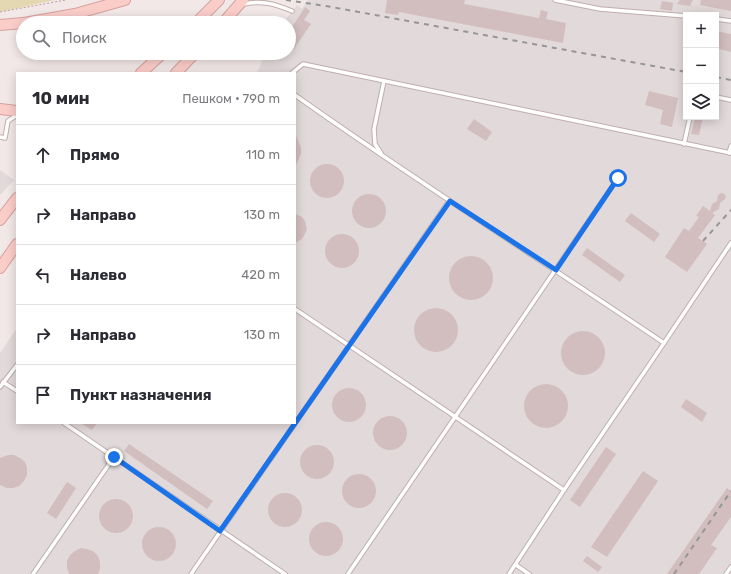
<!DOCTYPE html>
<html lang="ru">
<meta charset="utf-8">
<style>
:root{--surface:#fff;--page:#f7f7f7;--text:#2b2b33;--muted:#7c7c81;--line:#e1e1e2}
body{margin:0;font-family:Rubik,sans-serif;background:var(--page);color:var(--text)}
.controls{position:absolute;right:12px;top:12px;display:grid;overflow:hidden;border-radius:0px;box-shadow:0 2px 10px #0003}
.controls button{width:36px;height:36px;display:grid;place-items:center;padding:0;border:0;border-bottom:1px solid var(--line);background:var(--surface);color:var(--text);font:20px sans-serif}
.stop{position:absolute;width:12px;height:12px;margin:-9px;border:3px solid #1a73e8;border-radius:50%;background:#fff}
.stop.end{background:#1a73e8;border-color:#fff;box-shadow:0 1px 4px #0008}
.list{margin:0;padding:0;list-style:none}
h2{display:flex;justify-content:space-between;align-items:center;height:52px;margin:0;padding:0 16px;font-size:17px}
h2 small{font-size:13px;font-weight:400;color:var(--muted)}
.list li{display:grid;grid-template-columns:26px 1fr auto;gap:12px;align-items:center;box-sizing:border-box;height:60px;padding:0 16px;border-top:1px solid var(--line)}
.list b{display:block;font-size:15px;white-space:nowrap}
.list em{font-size:13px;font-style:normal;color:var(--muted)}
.icon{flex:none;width:22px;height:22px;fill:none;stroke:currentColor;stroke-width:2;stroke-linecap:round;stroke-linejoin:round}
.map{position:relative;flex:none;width:731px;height:574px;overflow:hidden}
.search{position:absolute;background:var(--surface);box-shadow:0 2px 10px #0003;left:16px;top:16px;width:280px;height:44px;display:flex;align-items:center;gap:10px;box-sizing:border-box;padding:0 14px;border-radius:22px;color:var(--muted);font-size:15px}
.panel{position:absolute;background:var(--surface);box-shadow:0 2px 10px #0003;left:16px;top:72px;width:280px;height:352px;border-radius:0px}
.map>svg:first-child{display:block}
.industrial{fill:#e2d9da;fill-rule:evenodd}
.green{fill:#e4d8b3}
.building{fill:#d3bebf}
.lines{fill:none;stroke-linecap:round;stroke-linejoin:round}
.lane-casing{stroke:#c0aeae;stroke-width:5.5}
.secondary-casing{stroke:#d5a29f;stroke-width:12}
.path{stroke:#be9d9e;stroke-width:1;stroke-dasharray:2 2;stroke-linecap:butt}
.lane{stroke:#fff;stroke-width:3.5}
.secondary{stroke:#fbcdc9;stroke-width:10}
.rail{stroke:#969696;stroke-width:2;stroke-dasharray:5 5;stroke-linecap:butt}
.route{stroke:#1a73e8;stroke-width:5}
</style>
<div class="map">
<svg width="731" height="574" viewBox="0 0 731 574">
<rect width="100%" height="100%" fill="#f3e8e8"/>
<g class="industrial">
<path d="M308,0H731V574H0V353L17,328V423H295V73H256L260,67L264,53H289V23H283L297,5L302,9ZM686,15H716V117H686Z"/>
<path d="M0,170L14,180L0,195Z"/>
</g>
<path class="green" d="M0,0H55L0,12Z"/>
<g class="building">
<path d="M387,0H465L464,4L539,18L541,10L548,12L546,19L566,23L563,43L399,12L398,15L385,13Z"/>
<path d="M680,0H693L690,6L677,4Z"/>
<path d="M701,0H731V11L700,5Z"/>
<path d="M662,1L673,3L672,11L660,9Z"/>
<path d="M305,7L310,11L304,20L311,24L293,50L289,47V32Z"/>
<path d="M716,31L731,34V52L716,48Z"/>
<path d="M649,91L678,98L672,127L660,124L663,110L645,105Z"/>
<path d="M695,117H703L699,135L691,134Z"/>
<path d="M474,119L492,132L486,141L467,129Z"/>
<path d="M295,133L301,148V154L295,167Z"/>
<circle cx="327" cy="181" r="17"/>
<path d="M721,193L724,194L726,196L725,199L720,203L719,209L712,213L715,215L698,238L707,244L687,272L665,257L684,228L689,231L699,217L696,216L703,206L710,211L712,204L717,201L718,195Z"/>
<circle cx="369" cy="211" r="17"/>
<path d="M631,213L660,234L654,242L625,221Z"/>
<path d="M295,214L302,217L305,221L307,230L302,239L295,243Z"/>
<circle cx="342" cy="251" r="17"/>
<path d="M587,248L625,275L620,282L582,255Z"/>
<circle cx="471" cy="278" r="22"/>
<circle cx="436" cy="330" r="22"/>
<circle cx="583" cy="353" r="22"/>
<circle cx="546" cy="406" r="22"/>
<circle cx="349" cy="405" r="17"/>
<path d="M686,399L707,413L702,422L681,407Z"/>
<circle cx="390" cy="433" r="17"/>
<path d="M81,423H97L92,430Z"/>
<path d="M129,444L213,501L207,509L124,451Z"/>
<circle cx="317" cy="462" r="17"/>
<path d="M606,447L616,454L580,507L570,500Z"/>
<path d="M8,455H14L20,458L25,462L27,468V475L24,481L19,486L13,488H7L0,485V458Z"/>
<path d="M643,471L658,481L607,557L591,547Z"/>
<circle cx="359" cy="491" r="17"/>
<path d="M67,482L76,488L56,519L47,513Z"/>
<path d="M727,488L731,491V517L711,545L717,548L699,574H667Z"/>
<circle cx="285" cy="510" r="17"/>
<circle cx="116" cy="516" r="17"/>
<circle cx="326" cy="539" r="17"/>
<circle cx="159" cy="544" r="17"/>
<path d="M81,548L87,549L93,551L98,556L100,562V569L98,574H69L67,568V561L70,555L75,551Z"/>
<path d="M587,556L602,567L598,572L583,561Z"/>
</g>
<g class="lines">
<g class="lane-casing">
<g id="lane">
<path d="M555,0L600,9L686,16"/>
<path d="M244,4C262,0 275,4 292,11"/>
<path d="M716,19L731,21"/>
<path d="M292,73L303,64L731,153"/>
<path d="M295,95C416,181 541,260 664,343L564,490L509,574"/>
<path d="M716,97L731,100"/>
<path d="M0,137L5,138L8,121L17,115"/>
<path d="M684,144L690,117"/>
<path d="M381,153L375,144L374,129L384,81"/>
<path d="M729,153L731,146"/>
<path d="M295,309L564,490"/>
<path d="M664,343L731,243"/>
<path d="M3,382L17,391"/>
<path d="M0,387L17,365"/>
<path d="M64,423L285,574"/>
<path d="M516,565L529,574"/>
<path d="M33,574L114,457"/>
<path d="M191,574L449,201"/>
<path d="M348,574L618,178"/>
<path d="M726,574L731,567"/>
</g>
</g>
<g class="secondary-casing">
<g id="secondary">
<path d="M24,23L75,14L125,0"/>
<path d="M196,23L219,0"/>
<path d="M223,23L243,0"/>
<path d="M0,25L23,23"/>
<path d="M141,73L163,53"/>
<path d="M176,73L195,53"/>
<path d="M0,109L17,111"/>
<path d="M0,220L17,198"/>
<path d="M0,268L17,244"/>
</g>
</g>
<path class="path" d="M0,12L66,0"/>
<use href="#lane" class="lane"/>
<use href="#secondary" class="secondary"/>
<g class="rail">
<path d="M286,0L326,6L686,72"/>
<path d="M716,77L731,80"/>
<path d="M703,241L731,210"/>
<path d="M674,574L731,491"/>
</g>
</g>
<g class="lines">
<path class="route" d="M114,457L220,531L450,201L556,270L618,178"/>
</g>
</svg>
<div class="controls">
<button>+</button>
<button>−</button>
<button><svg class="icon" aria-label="layers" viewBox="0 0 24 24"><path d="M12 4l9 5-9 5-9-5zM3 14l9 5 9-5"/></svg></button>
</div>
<div class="stop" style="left:618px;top:178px"></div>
<div class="stop end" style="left:114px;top:457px"></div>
<div class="search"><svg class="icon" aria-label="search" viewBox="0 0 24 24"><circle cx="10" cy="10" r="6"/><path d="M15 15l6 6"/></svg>Поиск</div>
<section class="panel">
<h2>10 мин<small>Пешком · 790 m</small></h2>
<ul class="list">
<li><svg class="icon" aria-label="ahead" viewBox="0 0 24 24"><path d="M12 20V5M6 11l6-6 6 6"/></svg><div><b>Прямо</b></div><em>110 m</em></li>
<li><svg class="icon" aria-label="right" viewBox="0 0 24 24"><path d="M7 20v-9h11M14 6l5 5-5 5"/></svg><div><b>Направо</b></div><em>130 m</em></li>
<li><svg class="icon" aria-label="left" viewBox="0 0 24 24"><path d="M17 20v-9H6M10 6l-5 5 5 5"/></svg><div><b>Налево</b></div><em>420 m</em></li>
<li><svg class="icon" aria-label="right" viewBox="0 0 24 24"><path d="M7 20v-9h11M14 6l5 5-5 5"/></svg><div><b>Направо</b></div><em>130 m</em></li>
<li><svg class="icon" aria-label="arrive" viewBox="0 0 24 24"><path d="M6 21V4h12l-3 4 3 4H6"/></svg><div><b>Пункт назначения</b></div></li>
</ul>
</section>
</div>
